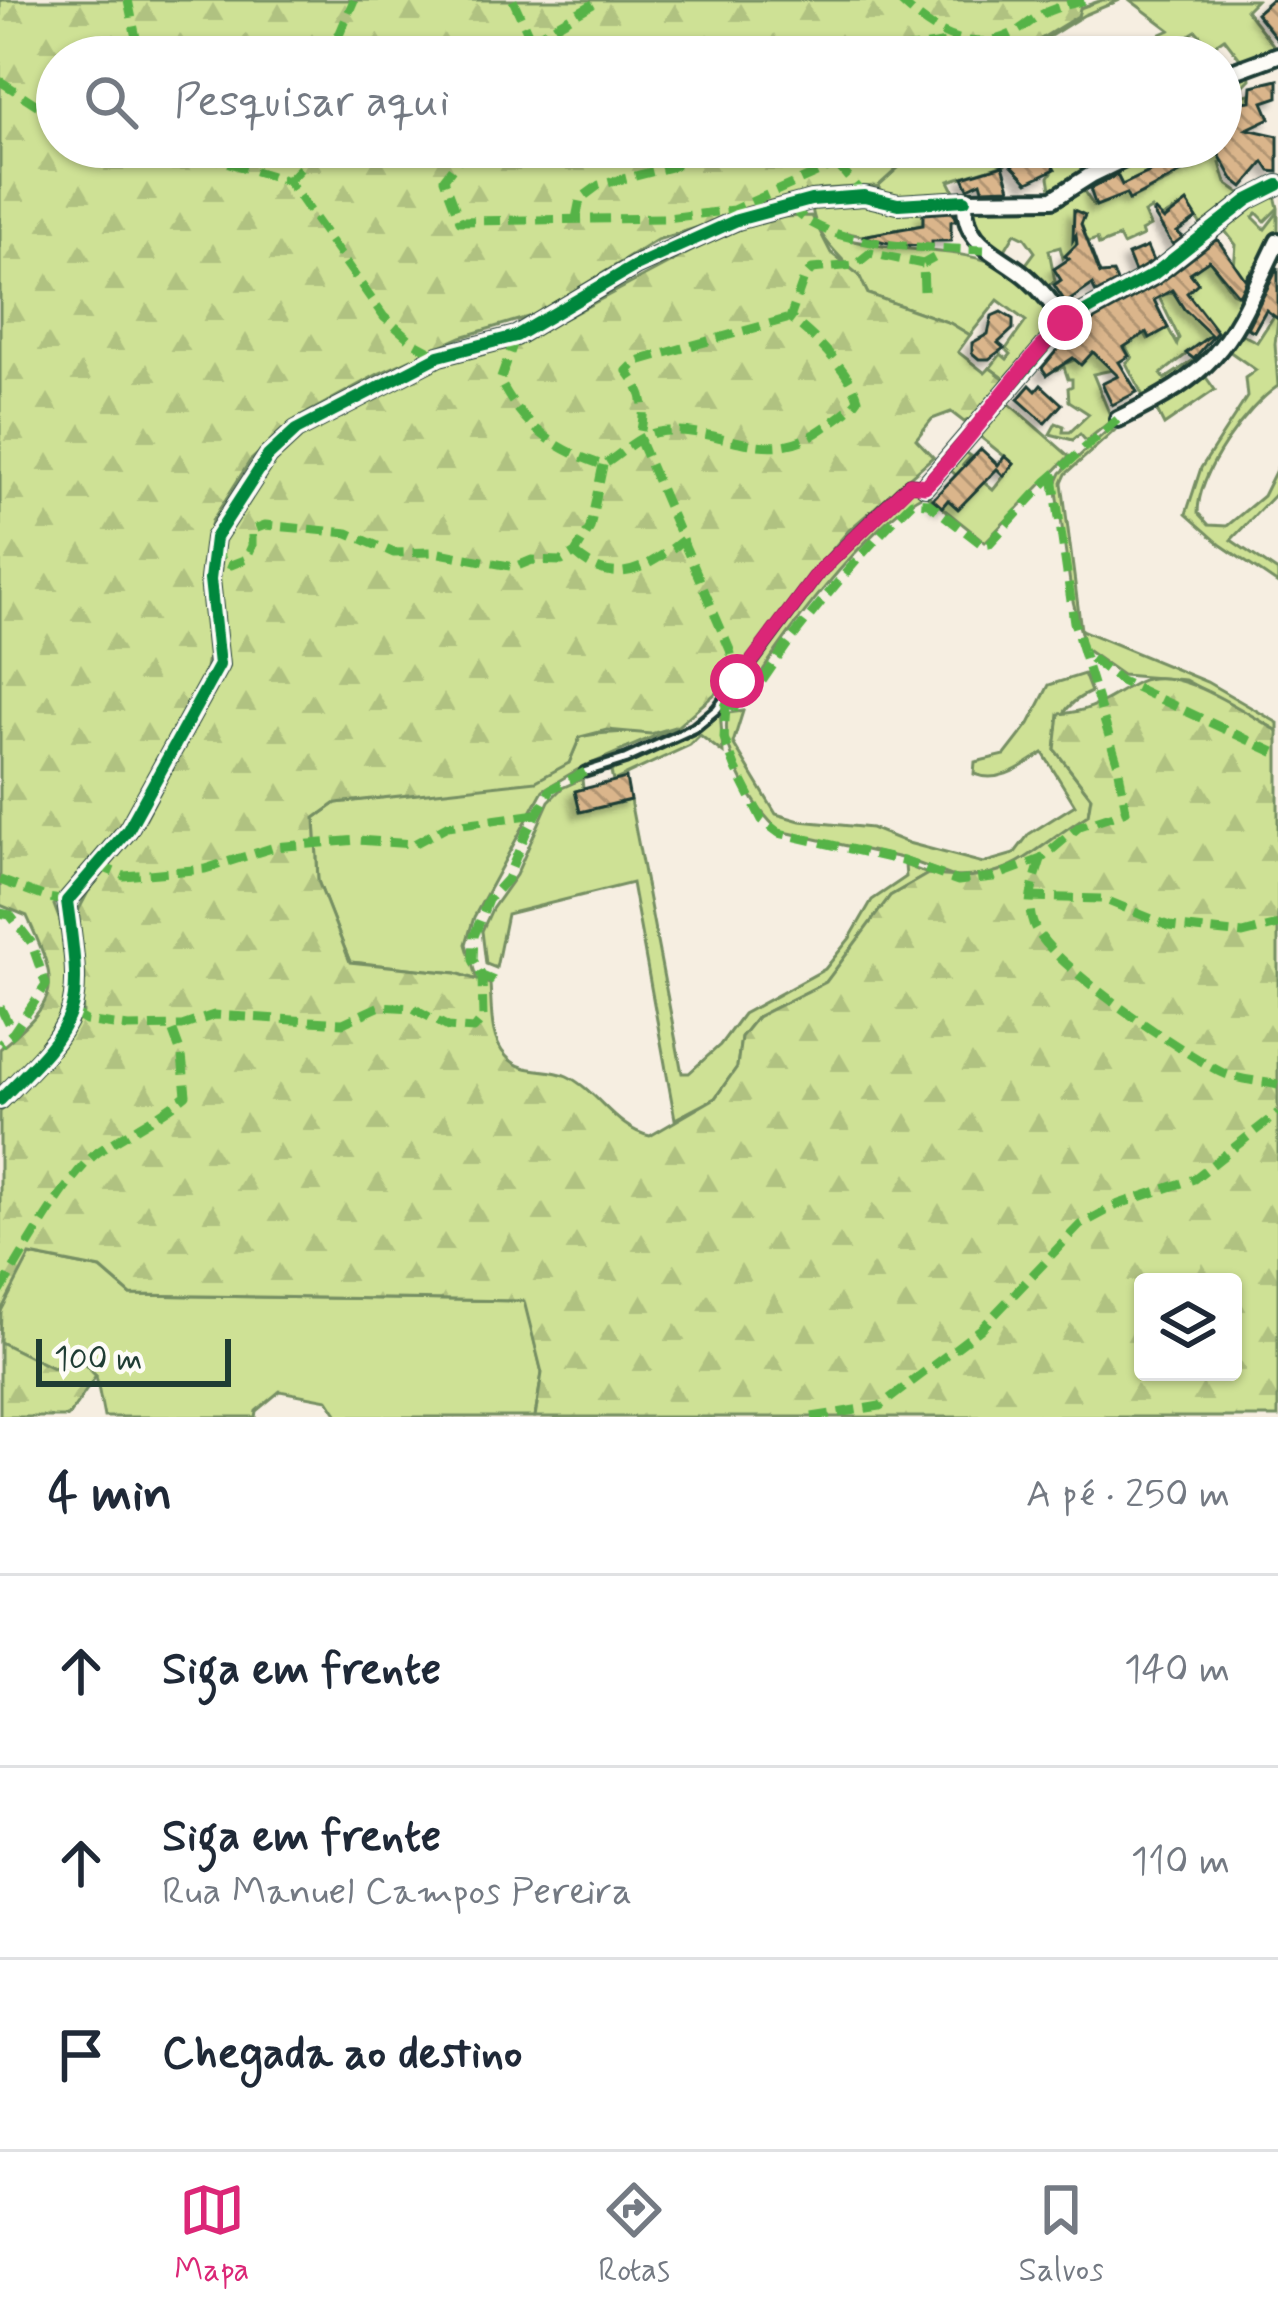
<!DOCTYPE html>
<html lang="pt">
<meta charset="utf-8">
<style>
:root{--surface:#fff;--page:#f6f6f7;--text:#1f2937;--muted:#747a83;--line:#e0e1e3;--accent:#db2777}
body{margin:0;font-family:Mynerve,sans-serif;background:var(--page);color:var(--text)}
.controls{position:absolute;right:36px;bottom:36px;display:grid;overflow:hidden;border-radius:12px;box-shadow:0 3px 9px #0004}
.controls button{width:108px;height:108px;display:grid;place-items:center;padding:0;border:0;border-bottom:3px solid var(--line);background:var(--surface);color:var(--text);font:60px sans-serif}
.scale{position:absolute;left:36px;bottom:30px;width:195px;box-sizing:border-box;padding-left:12px;border:6px solid #1f3d34;border-top:0;font-size:33px;line-height:42px;white-space:nowrap;color:#1f3d34;-webkit-text-stroke:9px #fdfcf7;paint-order:stroke}
.stop{position:absolute;width:36px;height:36px;margin:-27px;border:9px solid #db2777;border-radius:50%;background:#fff}
.stop.end{background:#db2777;border-color:#fff;box-shadow:0 3px 12px #0008}
.list{margin:0;padding:0;list-style:none}
h2{display:flex;justify-content:space-between;align-items:center;height:156px;margin:0;padding:0 48px;font-size:51px}
h2 small{font-size:39px;font-weight:400;color:var(--muted)}
.list li{display:grid;grid-template-columns:78px 1fr auto;gap:36px;align-items:center;box-sizing:border-box;height:192px;padding:0 48px;border-top:3px solid var(--line)}
.list b{display:block;font-size:45px;white-space:nowrap}
.list p{margin:0;font-size:39px;white-space:nowrap;color:var(--muted)}
.list em{font-size:39px;font-style:normal;color:var(--muted)}
.icon{flex:none;width:66px;height:66px;fill:none;stroke:currentColor;stroke-width:2;stroke-linecap:round;stroke-linejoin:round}
.map{position:relative;flex:none;width:1278px;height:1417px;overflow:hidden}
.search{position:absolute;background:var(--surface);box-shadow:0 3px 9px #0004;left:36px;right:36px;top:36px;height:132px;display:flex;align-items:center;gap:30px;box-sizing:border-box;padding:0 42px;border-radius:66px;color:var(--muted);font-size:45px}
.sheet{height:732px;background:var(--surface)}
nav{display:flex;justify-content:space-around;align-items:center;box-sizing:border-box;height:168px;border-top:3px solid var(--line);background:var(--surface);font-size:33px;color:var(--muted)}
nav a{display:grid;justify-items:center;gap:6px}
nav .on{color:var(--accent)}
.map>svg:first-child{display:block}
.grass{fill:#cee195;stroke:#768f64;stroke-width:3}
.forest{fill:url(#forest-firs);stroke:#768f64;stroke-width:3;fill-rule:evenodd}
.building{fill:url(#building-back-hatch);stroke:#1f3d34;stroke-width:3;filter:url(#shadow)}
.lines{fill:none;stroke-linecap:round;stroke-linejoin:round}
.lane-casing{stroke:#1f3d34;stroke-width:15}
.street-casing{stroke:#1f3d34;stroke-width:22}
.lane{stroke:#fdfcf7;stroke-width:6}
.street{stroke:#fdfcf7;stroke-width:14}
.quiet{stroke:#55b346;stroke-width:9;stroke-dasharray:18 9;stroke-linecap:butt}
.cycleway-casing{stroke:#fdfcf7;stroke-width:20}
.cycleway{stroke:#00873e;stroke-width:12}
.route{stroke:#db2777;stroke-width:15}
</style>
<div class="map">
<svg width="1278" height="1417" viewBox="0 0 1278 1417">
<defs>
<pattern id="forest-firs" width="22" height="20" patternUnits="userSpaceOnUse" patternTransform="scale(3)"><rect width="22" height="20" fill="#cee195"/><path d="M5 1l3.5 6h-7zM16 11l3.5 6h-7z" fill="#b0c281"/></pattern>
<pattern id="building-back-hatch" width="6" height="6" patternUnits="userSpaceOnUse" patternTransform="scale(3)"><rect width="6" height="6" fill="#dab58b"/><path d="M-1 5l2 2M0 0l6 6M5-1l2 2" fill="none" stroke="#b09472"/></pattern>
<filter id="shadow"><feDropShadow dx="-6" dy="6" stdDeviation="3" flood-color="#0004"/></filter>
</defs>
<rect width="100%" height="100%" fill="#f6eee1"/>
<filter id="ink" filterUnits="userSpaceOnUse"><feTurbulence type="fractalNoise" baseFrequency=".00833" numOctaves="2"/><feDisplacementMap in="SourceGraphic" scale="24" xChannelSelector="R" yChannelSelector="G"/><feConvolveMatrix kernelMatrix="1 2 1 2 8 2 1 2 1" color-interpolation-filters="sRGB"/></filter>
<g filter="url(#ink)">
<g class="grass">
<path d="M1102,0H1120L1084,15L1020,55L997,57L1026,48L1078,16L1080,8Z"/>
<path d="M1130,0H1256L1246,10L1278,51L1244,64L1224,38L1211,47L1196,31L1152,57H1109L1170,30Z"/>
<path d="M1249,70L1250,79L1239,90V96L1250,94L1251,101L1236,104L1245,116L1221,134V101L1229,98L1226,89L1221,90V80Z"/>
<path d="M921,147H1021L1010,152L1005,164L949,181L955,193L886,199L878,186Z"/>
<path d="M1024,147H1082L1089,160L1099,156L1102,163L1052,194L1049,177L1054,169L1046,153L1030,160Z"/>
<path d="M1158,147H1169L1184,171L1201,161L1193,147L1228,149L1232,154L1220,163L1226,183L1243,195L1203,228L1187,203L1158,220L1151,209L1144,213L1150,226L1141,231L1143,236L1123,245L1119,237L1099,245L1097,239L1088,242L1081,224L1085,215L1074,211L1077,244L1063,258L1060,247L1049,250L1055,281L1044,288L1023,268L1035,252L1025,238L1015,233L1002,255L980,236L971,214L975,205L1052,208L1081,187L1094,206L1126,194L1129,200L1172,179L1165,165L1122,185L1115,170Z"/>
<path d="M1274,191L1278,208L1265,221L1257,213L1253,217L1265,229L1278,212V234L1244,281L1234,267L1236,245L1222,227L1257,198Z"/>
<path d="M871,202L923,207V225L862,236L848,233L850,240C922,259 1018,236 1056,320C1045,343 1019,357 1005,379L990,368L1001,354L1007,359L1011,354L1006,349L1026,321L998,300L970,335L950,323L868,294C853,261 814,244 812,205Z"/>
<path d="M1208,258L1232,292L1248,300L1223,344L1211,335L1161,374L1165,379L1201,355L1207,360L1144,398L1126,363L1132,358L1119,335L1139,323L1148,339L1168,328L1177,344L1179,338L1159,297C1171,291 1188,291 1198,283L1190,273Z"/>
<path d="M1274,316L1278,319L1275,344L1278,386C1246,408 1198,472 1198,513L1209,525L1227,526L1263,496L1278,466V491L1231,540L1278,572V584L1221,545L1186,514L1201,468L1247,397L1245,378L1256,370L1229,351L1239,333L1257,342Z"/>
<path d="M1053,348L1067,363L1093,352L1112,370L1093,374L1112,420L1086,441L1080,434L1073,440L1050,434L1056,423L1064,426L1063,432H1070L1089,414L1069,401L1068,388L1072,386V379H1068L1064,367L1055,370L1045,354Z"/>
<path d="M1205,376L1215,390L1164,425L1155,407Z"/>
<path d="M1006,401L1069,456L985,542L925,494C874,517 771,648 746,700L733,703L732,694L821,574L910,489L916,486L942,507L948,500L959,508L974,491L948,468L964,451L971,456L963,465L993,490L1014,464L978,435Z"/>
<path d="M1109,429L1114,431L1066,474L1062,483L1081,630L1207,682L1278,723V731L1185,680L1122,675L1085,649L1072,597L1056,484L1061,473Z"/>
<path d="M1084,674L1091,692C1061,705 1059,720 1055,750L1091,797L1088,815L1019,864L991,874L957,878L906,859L780,831C753,809 719,748 728,713L743,711L733,743L776,814L800,821L871,828L908,843L983,863L1014,854L1029,834L1075,805L1043,753C1021,767 1000,784 974,774L975,762L1005,755L1029,724L1049,685Z"/>
<path d="M720,709L723,753L700,735L690,745L613,781L611,771L697,730Z"/>
<path d="M678,726L577,770L543,790L474,917L466,944L477,980L456,973L350,962L318,881L315,818L336,803L422,793L569,763L580,737C613,729 645,736 678,726Z"/>
<path d="M582,779L583,789L576,791L581,812L630,800L682,1073H689L720,1045L743,1014L825,969L850,938L872,900L906,877L905,865L928,874L890,896L870,931L826,982L757,1017L741,1037L737,1067L715,1098L675,1119L632,883L507,914L496,968L486,964L482,931L492,909L516,875L549,801L562,788Z"/>
<path d="M29,1255L101,1269L131,1295L525,1301L542,1373L535,1417H339L328,1400L280,1391L256,1411L255,1417H104L96,1376L77,1358L53,1368L0,1342L1,1309Z"/>
</g>
<g class="forest">
<path d="M0,0H1082L1078,16L1026,48L997,57H57V147H921L878,186L822,189L657,240L535,315L461,337L378,374L296,419L250,461L212,521L204,554L209,651L204,679L113,839L54,905C91,996 63,1029 0,1092V1049C61,997 60,988 27,916L0,905Z"/>
<path d="M812,216L831,253L859,275L868,294L950,323L970,335L958,352L985,373L990,368L1005,379L976,417L964,422L951,412L932,419L916,439L933,457L849,530L801,586L731,680L678,726L651,734L607,730L580,737L569,763L536,781L336,803L315,818L318,881L350,962L456,973L490,984C492,1008 489,1038 506,1056C524,1076 546,1066 567,1076C598,1091 616,1129 650,1136L715,1098L737,1067L741,1037L757,1017L826,982L890,896L928,874C1010,887 1026,853 1088,815L1091,797L1055,750L1059,714C1097,711 1106,698 1138,682C1177,663 1243,712 1278,731V1417H535L542,1373L524,1301L131,1295L101,1269L30,1255L0,1313V1112L50,1062L83,1013L77,913L88,892L145,820L215,688L224,641L215,573L226,532L271,464L306,431L443,361L537,333L722,235L779,217ZM1143,1282H1233V1372H1143Z"/>
<path d="M0,1342L53,1368L77,1357L96,1376L68,1417H0Z"/>
</g>
<g class="building">
<path d="M1271,0H1278V40L1256,13Z"/>
<path d="M1278,80V97L1263,102L1270,118L1247,129L1278,136V172L1270,171L1264,162L1243,187L1233,179L1218,153L1129,200L1126,194L1096,206L1090,189L1117,175L1122,185L1176,159L1169,147H1221V129L1241,111L1235,103L1251,101L1252,86Z"/>
<path d="M1021,147L1030,160L1046,153L1055,169L1028,182L1007,160L1010,152Z"/>
<path d="M1003,165L1010,188L983,189L981,182L968,188L963,177Z"/>
<path d="M1187,202L1197,218L1177,232L1183,237L1173,245L1153,213L1155,211L1164,220Z"/>
<path d="M1074,210L1085,215L1081,224L1100,274L1113,273L1117,282L1096,293L1092,285L1066,303L1054,285L1061,280L1054,269L1069,259L1065,256L1077,244L1076,235L1073,240Z"/>
<path d="M953,212L956,221H951V241H932V246L896,245L862,236L923,225V214Z"/>
<path d="M1217,239L1245,279L1251,271L1239,296L1209,260L1190,273L1198,283L1187,293L1217,332L1194,359L1186,353L1211,335L1184,309L1172,290L1154,300L1168,328L1150,338L1147,332L1124,347L1129,356L1119,362L1137,392L1112,405L1102,384L1118,376L1093,352L1081,365L1073,358L1047,375L1042,368L1072,332L1159,284Z"/>
<path d="M1147,247L1153,261L1135,272L1128,255Z"/>
<path d="M1278,267V319L1266,310L1254,331L1247,328Z"/>
<path d="M1001,312L1013,319V329L998,343L1004,348L989,359H979L972,353V343L988,334L992,316Z"/>
<path d="M1030,385L1036,391L1041,385L1062,404L1045,423L1018,399Z"/>
<path d="M981,449L998,465L1005,456L1014,464L1004,476L997,469L958,509L948,500L942,507L933,499Z"/>
<path d="M626,778L630,800L580,812L575,791Z"/>
</g>
<g class="lines">
<g class="lane-casing">
<path id="lane" d="M585,772L626,759L694,728L717,709L818,573L909,484L923,485"/>
</g>
<g class="street-casing">
<g id="street">
<path d="M1221,76L1278,55"/>
<path d="M1065,323C1055,307 1043,291 1028,278C1000,253 963,247 965,200L1053,199L1091,175L1149,147"/>
<path d="M1118,419C1225,368 1229,342 1278,241"/>
<path d="M925,486L1065,323L1154,274L1248,200L1278,185"/>
<path d="M0,1100C82,1018 83,1016 67,901L128,830L219,665L210,579L215,538L268,456L296,430L439,356L516,336L635,266L737,220L811,200L864,196L898,204L965,200"/>
</g>
</g>
<use href="#lane" class="lane"/>
<use href="#street" class="street"/>
<g class="quiet">
<path d="M128,0L140,57"/>
<path d="M513,0L531,40L522,57"/>
<path d="M899,0C932,32 971,57 1017,31C1025,27 1032,19 1041,15C1054,7 1071,4 1086,0"/>
<path d="M531,40L600,0"/>
<path d="M320,57L340,33L354,0"/>
<path d="M819,57C864,47 912,53 956,40"/>
<path d="M0,81L57,118"/>
<path d="M177,147L288,181L384,317L413,342L439,356"/>
<path d="M468,147L444,179L460,221L667,218L733,210L837,164"/>
<path d="M816,147L837,164L864,196"/>
<path d="M288,181L321,147"/>
<path d="M791,205C821,249 935,248 984,250"/>
<path d="M576,219L580,199L599,185L671,167L718,147"/>
<path d="M924,291L923,264L934,258"/>
<path d="M516,336L500,381C524,426 553,449 603,465C621,455 637,435 659,432C720,424 765,469 822,429C835,420 849,412 858,399C852,374 812,333 790,318L804,278L812,269L855,265L870,253L923,264"/>
<path d="M1053,476L1074,622L1083,652L1121,681L1278,754"/>
<path d="M216,542L221,561L231,565L246,559L252,546V530L265,525L348,533L394,553L434,552L515,567L532,560L562,561L575,553L590,528L603,465"/>
<path d="M575,553C615,590 648,567 683,540"/>
<path d="M738,681L730,650L639,439C646,409 646,395 627,371L637,361L790,318"/>
<path d="M722,702L739,708C752,700 777,658 789,642C828,593 867,546 912,502L928,503L983,545L989,544L1046,482L1118,419"/>
<path d="M726,704L724,738L736,769L762,820L779,833L903,861L958,881L993,877L1041,859L1080,826L1126,811L1118,765L1083,652"/>
<path d="M1041,859C1035,880 1025,902 1033,923C1047,963 1182,1053 1223,1073C1239,1080 1261,1081 1278,1085"/>
<path d="M97,865L124,876L205,869L275,847L357,840L414,844L447,826L537,814"/>
<path d="M0,880L48,898L67,901"/>
<path d="M1029,897L1103,899L1169,926L1243,934L1278,925"/>
<path d="M0,913L10,915L31,942L46,985L13,1033L0,1044"/>
<path d="M494,981L482,976L473,960L474,936L488,900L507,879L526,833L551,789L585,772"/>
<path d="M0,1007L13,1033"/>
<path d="M72,1012L86,1021L128,1027L182,1026L214,1015L343,1023L380,1006L413,1008L448,1027L474,1029L483,1018L482,976"/>
<path d="M0,1292C21,1257 68,1174 98,1152C128,1131 157,1119 186,1095L182,1056L171,1026"/>
<path d="M812,1417L880,1406L981,1329L1080,1225L1119,1204L1194,1179L1278,1113"/>
</g>
<g class="cycleway-casing">
<g id="cycleway">
<path d="M925,486L1065,323L1154,274L1248,200L1278,185"/>
<path d="M0,1100C82,1018 83,1016 67,901L128,830L219,665L210,579L215,538L268,456L296,430L439,356L516,336L635,266L737,220L811,200L864,196L898,204L965,200"/>
</g>
</g>
<use href="#cycleway" class="cycleway"/>
</g>
</g>
<g class="lines" filter="url(#ink)">
<path class="route" d="M737,681L818,573L910,484L925,486C976,435 1013,373 1065,323"/>
</g>
</svg>
<div class="controls">
<button><svg class="icon" aria-label="layers" viewBox="0 0 24 24"><path d="M12 4l9 5-9 5-9-5zM3 14l9 5 9-5"/></svg></button>
</div>
<div class="scale">100 m</div>
<div class="stop" style="left:737px;top:681px"></div>
<div class="stop end" style="left:1065px;top:323px"></div>
<div class="search"><svg class="icon" aria-label="search" viewBox="0 0 24 24"><circle cx="10" cy="10" r="6"/><path d="M15 15l6 6"/></svg>Pesquisar aqui</div>
</div>
<section class="sheet">
<h2>4 min<small>A pé · 250 m</small></h2>
<ul class="list">
<li><svg class="icon" aria-label="ahead" viewBox="0 0 24 24"><path d="M12 20V5M6 11l6-6 6 6"/></svg><div><b>Siga em frente</b></div><em>140 m</em></li>
<li><svg class="icon" aria-label="ahead" viewBox="0 0 24 24"><path d="M12 20V5M6 11l6-6 6 6"/></svg><div><b>Siga em frente</b><p>Rua Manuel Campos Pereira</p></div><em>110 m</em></li>
<li><svg class="icon" aria-label="arrive" viewBox="0 0 24 24"><path d="M6 21V4h12l-3 4 3 4H6"/></svg><div><b>Chegada ao destino</b></div></li>
</ul>
</section>
<nav>
<a class="on"><svg class="icon" aria-label="map" viewBox="0 0 24 24"><path d="M3 6l6-2 6 2 6-2v14l-6 2-6-2-6 2zM9 4v14M15 6v14"/></svg>Mapa</a>
<a><svg class="icon" aria-label="directions" viewBox="0 0 24 24"><path d="M12 3l9 9-9 9-9-9zM9 14v-3h6M13 9l2 2-2 2"/></svg>Rotas</a>
<a><svg class="icon" aria-label="saved" viewBox="0 0 24 24"><path d="M7 4h10v16l-5-4-5 4z"/></svg>Salvos</a>
</nav>
